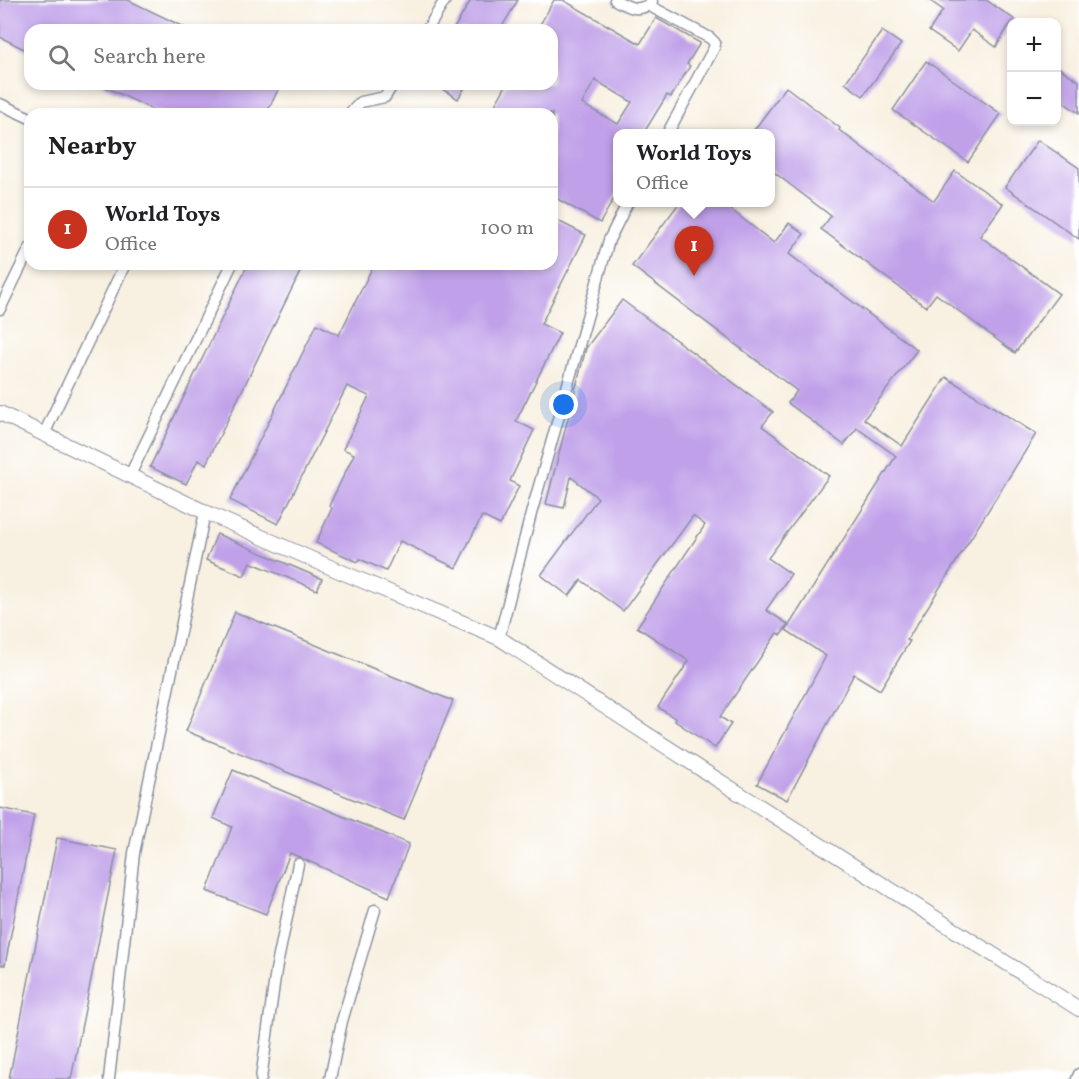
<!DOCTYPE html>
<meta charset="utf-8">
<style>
:root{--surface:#fff;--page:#f6f6f6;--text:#202124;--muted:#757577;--line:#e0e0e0;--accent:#c8321e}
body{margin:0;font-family:Vollkorn,serif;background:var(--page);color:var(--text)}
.controls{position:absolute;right:18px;top:18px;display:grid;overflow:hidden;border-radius:12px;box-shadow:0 3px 9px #0003}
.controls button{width:54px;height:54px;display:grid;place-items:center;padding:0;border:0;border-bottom:2px solid var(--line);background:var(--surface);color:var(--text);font:30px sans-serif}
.you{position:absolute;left:564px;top:405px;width:21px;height:21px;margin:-15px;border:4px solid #fff;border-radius:50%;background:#1a73e8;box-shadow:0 0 0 9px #1a73e833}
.badge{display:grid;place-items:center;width:39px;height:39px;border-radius:50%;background:var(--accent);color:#fff;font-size:20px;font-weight:700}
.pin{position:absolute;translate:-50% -50px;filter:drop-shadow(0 2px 3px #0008)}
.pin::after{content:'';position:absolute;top:32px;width:21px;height:18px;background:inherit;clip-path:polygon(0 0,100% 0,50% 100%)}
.popup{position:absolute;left:613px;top:129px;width:162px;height:78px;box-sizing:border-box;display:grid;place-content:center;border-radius:12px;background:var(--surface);filter:drop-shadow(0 2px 4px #0005);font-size:20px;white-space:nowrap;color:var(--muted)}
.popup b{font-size:22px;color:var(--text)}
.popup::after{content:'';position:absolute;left:50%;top:100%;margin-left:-12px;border:12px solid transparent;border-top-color:var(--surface)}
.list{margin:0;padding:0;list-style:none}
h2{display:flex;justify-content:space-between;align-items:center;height:78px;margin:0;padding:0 24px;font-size:26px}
h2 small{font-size:20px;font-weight:400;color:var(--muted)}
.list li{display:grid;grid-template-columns:39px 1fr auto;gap:18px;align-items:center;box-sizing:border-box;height:84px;padding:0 24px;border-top:2px solid var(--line)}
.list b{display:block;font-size:22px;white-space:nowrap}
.list p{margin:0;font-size:20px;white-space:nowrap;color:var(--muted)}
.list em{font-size:20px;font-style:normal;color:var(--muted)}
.icon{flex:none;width:33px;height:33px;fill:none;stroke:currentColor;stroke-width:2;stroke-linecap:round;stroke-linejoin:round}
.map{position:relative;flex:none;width:1079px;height:1079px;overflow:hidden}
.search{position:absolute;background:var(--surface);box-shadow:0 3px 9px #0003;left:24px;top:24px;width:534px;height:66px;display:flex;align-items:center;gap:15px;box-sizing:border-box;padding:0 21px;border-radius:18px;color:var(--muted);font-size:22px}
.panel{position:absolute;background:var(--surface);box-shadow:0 3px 9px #0003;left:24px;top:108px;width:534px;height:162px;border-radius:18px}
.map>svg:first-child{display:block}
.building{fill:#c0a0e9;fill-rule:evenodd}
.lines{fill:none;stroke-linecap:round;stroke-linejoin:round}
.minor-casing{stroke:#8a909f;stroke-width:13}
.tertiary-casing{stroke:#8a909f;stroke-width:16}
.minor{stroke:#fff;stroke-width:10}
.tertiary{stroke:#fff;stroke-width:14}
</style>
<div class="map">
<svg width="1079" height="1079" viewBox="0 0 1079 1079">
<rect width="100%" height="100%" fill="#fff"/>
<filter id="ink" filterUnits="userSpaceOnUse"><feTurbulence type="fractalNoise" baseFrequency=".0167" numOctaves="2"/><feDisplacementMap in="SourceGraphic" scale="12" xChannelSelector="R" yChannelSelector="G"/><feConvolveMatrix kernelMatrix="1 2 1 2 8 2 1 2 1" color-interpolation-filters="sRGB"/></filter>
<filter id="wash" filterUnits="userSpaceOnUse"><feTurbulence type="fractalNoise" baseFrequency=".008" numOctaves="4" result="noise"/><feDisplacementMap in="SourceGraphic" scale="24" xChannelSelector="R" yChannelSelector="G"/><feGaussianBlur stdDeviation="1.35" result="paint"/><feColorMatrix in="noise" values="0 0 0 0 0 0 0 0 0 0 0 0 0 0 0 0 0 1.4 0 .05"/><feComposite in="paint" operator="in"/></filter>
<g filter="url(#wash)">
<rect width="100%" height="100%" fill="#f8f0e0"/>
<g id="blocks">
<g class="building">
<path d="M0,0H128L190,30H30V52L0,37Z"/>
<path d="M471,0H518L500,30H453Z"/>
<path d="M554,0H563L640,44L656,18L700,43L687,64L690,66L671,97L667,95L643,134H618V191L600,223L552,196V114H490L507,84H552V30H537ZM595,80L632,102L618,124L582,104Z"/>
<path d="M929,0H986L1015,20L1011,22L996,47L972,30L958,51L929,31L943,10Z"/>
<path d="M882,31L901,44L863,96L845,83Z"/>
<path d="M926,61L1001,114L968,162L893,110Z"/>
<path d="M1056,66L1079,81V113L1056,97Z"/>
<path d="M99,84H281L266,114H162Z"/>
<path d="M434,84H467L458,99Z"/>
<path d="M786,87L840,128L839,130L934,201L955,171L1003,204L980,236L1059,294L1015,353L936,294L926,307L821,229L831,216L771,170V134H751Z"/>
<path d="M1038,140L1079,168V239L1005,187Z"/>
<path d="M680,202H721L774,243L789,223L804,234L789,254L917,350L864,419L902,446L946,377L1036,434L907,640L910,641L880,690L854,674L787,800L757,784L826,656L786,630L896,456L857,428L844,445L788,403L797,391L632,266Z"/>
<path d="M552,218L586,235L541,324L560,333L516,421L534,430L510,481L519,486L500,525L482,516L456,568L400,541L386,571L360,559L358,562L316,543L332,508L329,506L354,454L343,449L369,396L347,386L278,524L230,500L317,324L339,335L374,264H552Z"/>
<path d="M248,264H290L301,270L206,464L198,460L186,484L150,467Z"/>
<path d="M622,300L773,412L762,426L829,476L768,558L791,574L766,610L788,624L781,635L777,633L720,717L731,724L715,748L675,721L676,719L658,707L689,661L637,627L705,525L693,516L623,611L581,580L569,596L541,575L598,498L571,477L564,508L546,504L586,348Z"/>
<path d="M217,534L322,579L317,590L250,562L244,576L206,560Z"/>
<path d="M235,612L453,701L404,820L186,731Z"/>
<path d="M233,770L409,844L389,897L290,853L266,914L207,891L232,827L213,818Z"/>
<path d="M0,808L34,815L5,965H0Z"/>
<path d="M57,838L117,850L71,1079H9Z"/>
</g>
</g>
</g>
<g filter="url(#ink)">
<use href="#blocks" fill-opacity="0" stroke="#8a909f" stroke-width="1.5"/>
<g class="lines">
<g class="minor-casing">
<g id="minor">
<path d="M615,0C629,7 640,14 652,1"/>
<path d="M648,5L710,38L715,43L714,48L667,134"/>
<path d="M427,30L445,0"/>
<path d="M0,104L30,118"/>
<path d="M349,114L361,102L385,97L393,84"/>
<path d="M0,309L30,248"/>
<path d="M44,434L125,264"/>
<path d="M130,475L232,264"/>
<path d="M499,638L531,514L609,240L628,202"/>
<path d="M109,1079L134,853L205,512"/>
<path d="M261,1079L276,970L298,864"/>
<path d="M330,1079L342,1021L375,910"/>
<path d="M1077,1079L1079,1074"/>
</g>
</g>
<g class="tertiary-casing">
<path id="tertiary" d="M0,413L205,512L332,568L499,638L707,773L1079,1009"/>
</g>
<use href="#minor" class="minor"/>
<use href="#tertiary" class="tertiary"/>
</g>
</g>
</svg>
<div class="controls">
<button>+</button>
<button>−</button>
</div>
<div class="you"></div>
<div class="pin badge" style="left:694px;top:276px">1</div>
<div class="popup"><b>World Toys</b>Office</div>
<div class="search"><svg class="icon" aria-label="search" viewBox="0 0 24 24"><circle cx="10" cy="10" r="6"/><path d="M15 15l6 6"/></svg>Search here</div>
<section class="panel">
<h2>Nearby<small></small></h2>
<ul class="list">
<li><span class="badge">1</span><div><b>World Toys</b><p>Office</p></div><em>100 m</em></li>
</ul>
</section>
</div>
